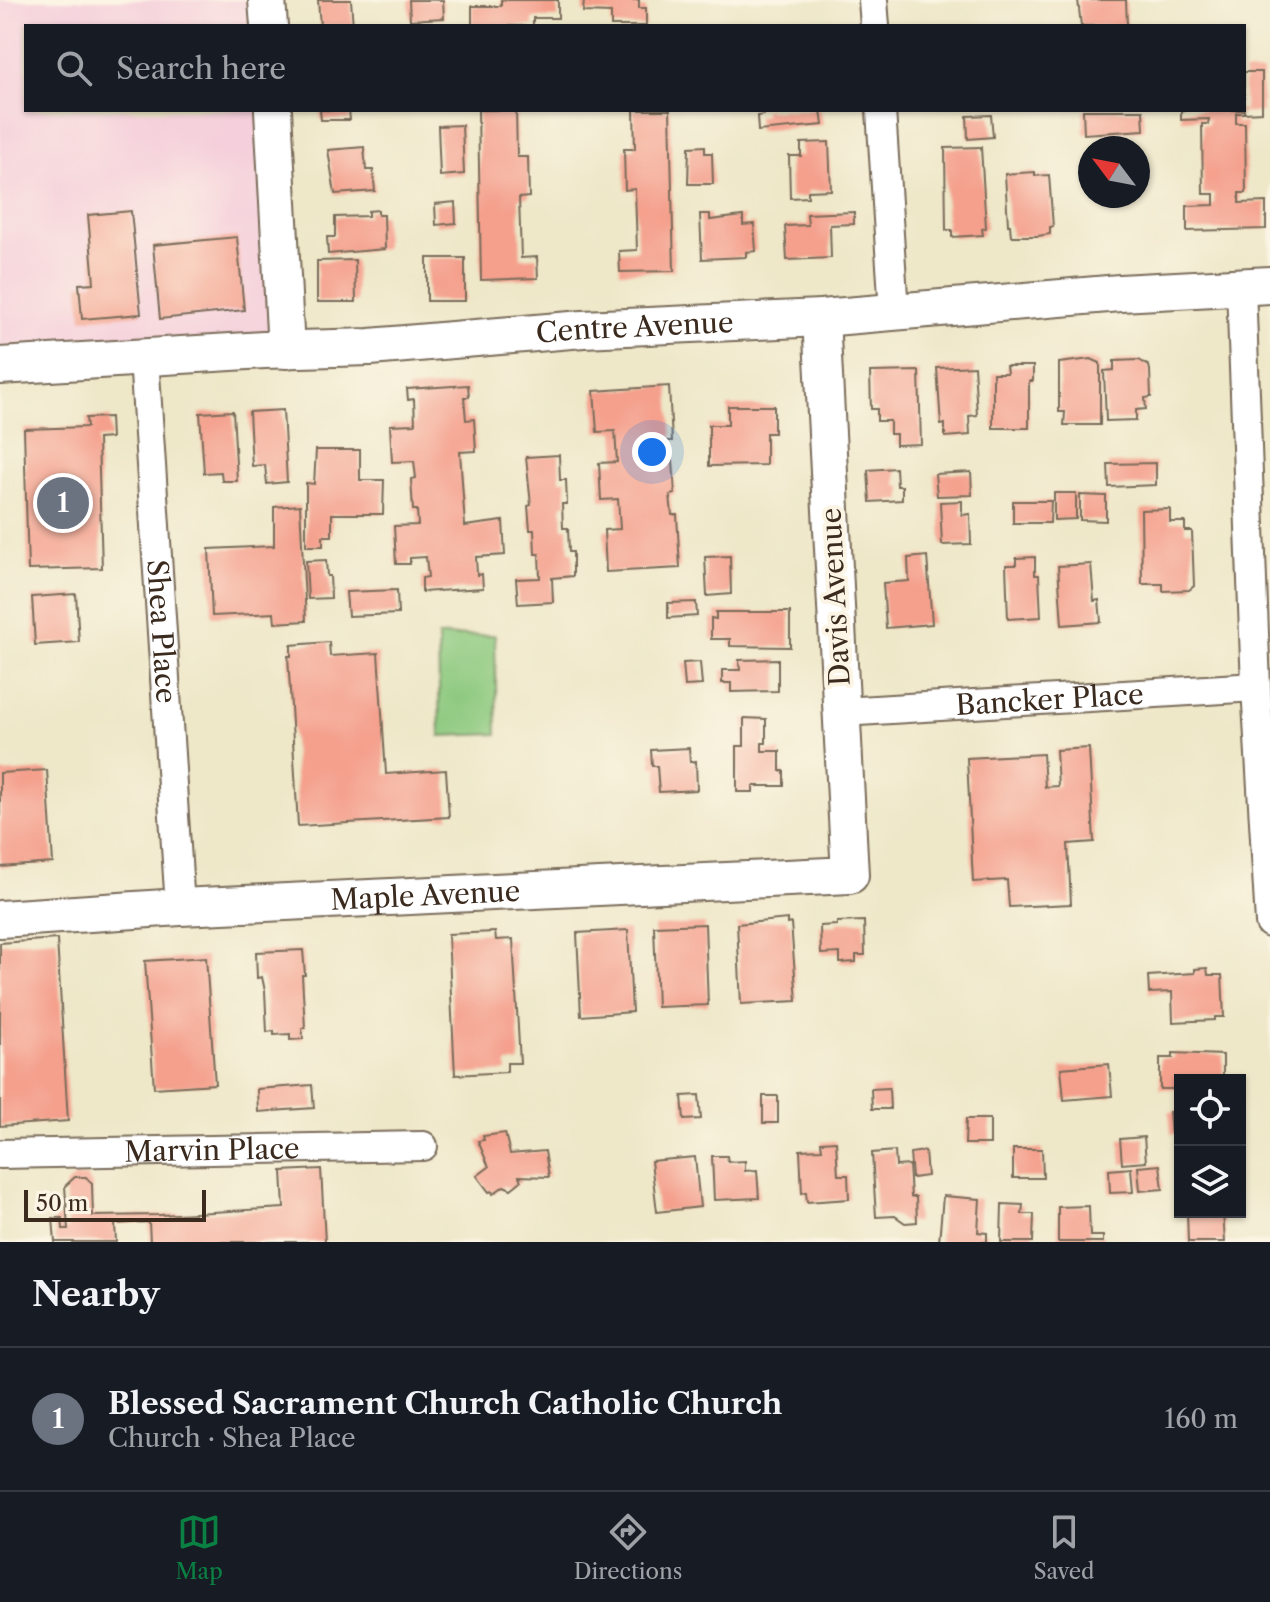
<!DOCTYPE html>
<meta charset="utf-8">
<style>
:root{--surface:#171b24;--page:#20242c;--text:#f1f3f6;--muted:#9ea1a6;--line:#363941;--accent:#0b8043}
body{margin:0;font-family:"Libre Caslon Text",serif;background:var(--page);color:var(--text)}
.controls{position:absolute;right:24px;bottom:24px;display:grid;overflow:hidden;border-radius:0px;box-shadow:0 2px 6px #0004}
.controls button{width:72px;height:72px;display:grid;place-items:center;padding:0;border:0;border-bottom:2px solid var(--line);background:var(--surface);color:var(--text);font:40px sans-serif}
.compass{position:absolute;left:1078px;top:136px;width:72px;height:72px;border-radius:50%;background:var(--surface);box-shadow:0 2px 6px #0004;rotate:302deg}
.scale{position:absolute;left:24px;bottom:20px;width:182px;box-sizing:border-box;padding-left:8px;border:4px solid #3b2a1e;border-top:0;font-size:22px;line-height:28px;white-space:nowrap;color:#3b2a1e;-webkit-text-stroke:6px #fcf5e5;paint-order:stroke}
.you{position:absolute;left:652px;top:452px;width:28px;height:28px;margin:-20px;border:6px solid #fff;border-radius:50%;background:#1a73e8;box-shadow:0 0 0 12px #1a73e833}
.badge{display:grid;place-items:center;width:52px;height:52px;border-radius:50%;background:var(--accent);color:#fff;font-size:26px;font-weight:700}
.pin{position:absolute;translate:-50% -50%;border:4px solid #fff;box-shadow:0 2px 8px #0006}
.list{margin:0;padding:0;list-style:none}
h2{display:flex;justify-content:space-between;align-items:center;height:104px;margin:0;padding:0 32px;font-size:34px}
h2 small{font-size:26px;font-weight:400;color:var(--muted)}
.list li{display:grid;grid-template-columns:52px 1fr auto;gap:24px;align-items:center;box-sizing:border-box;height:144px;padding:0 32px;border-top:2px solid var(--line)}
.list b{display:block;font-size:30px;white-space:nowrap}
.list p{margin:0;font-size:26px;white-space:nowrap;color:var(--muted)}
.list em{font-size:26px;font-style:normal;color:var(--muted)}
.icon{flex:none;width:44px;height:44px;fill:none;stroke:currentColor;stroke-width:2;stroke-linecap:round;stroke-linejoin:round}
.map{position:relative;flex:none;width:1270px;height:1242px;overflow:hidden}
.search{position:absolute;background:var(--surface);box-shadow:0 2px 6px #0004;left:24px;right:24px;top:24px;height:88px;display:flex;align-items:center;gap:20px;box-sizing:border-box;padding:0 28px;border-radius:0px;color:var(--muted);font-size:30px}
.sheet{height:248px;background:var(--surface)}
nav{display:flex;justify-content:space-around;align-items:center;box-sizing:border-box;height:112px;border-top:2px solid var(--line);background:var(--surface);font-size:22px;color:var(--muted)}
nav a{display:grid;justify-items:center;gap:4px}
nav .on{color:var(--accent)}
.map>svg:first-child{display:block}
.built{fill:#f5cfdb}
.green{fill:#8dc97f;stroke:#647a4e;stroke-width:2}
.building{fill:#f4a08d}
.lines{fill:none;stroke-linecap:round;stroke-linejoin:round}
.minor-casing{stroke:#7a6c5a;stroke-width:32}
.tertiary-casing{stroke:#7a6c5a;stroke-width:40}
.minor{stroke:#fff;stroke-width:28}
.tertiary{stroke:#fff;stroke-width:36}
.labels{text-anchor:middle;stroke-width:8;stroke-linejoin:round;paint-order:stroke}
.street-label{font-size:28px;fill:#3b2a1e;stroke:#fcf5e5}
</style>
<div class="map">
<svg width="1270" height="1242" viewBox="0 0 1270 1242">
<rect width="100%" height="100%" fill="#fcf5e5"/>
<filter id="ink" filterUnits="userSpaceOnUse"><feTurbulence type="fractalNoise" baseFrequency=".0125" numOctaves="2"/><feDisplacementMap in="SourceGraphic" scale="16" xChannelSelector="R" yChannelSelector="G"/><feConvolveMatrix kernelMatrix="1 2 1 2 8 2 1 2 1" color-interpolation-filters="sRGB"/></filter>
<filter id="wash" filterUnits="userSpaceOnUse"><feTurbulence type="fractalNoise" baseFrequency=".006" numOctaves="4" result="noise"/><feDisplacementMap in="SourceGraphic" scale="32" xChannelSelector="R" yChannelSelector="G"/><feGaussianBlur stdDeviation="1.8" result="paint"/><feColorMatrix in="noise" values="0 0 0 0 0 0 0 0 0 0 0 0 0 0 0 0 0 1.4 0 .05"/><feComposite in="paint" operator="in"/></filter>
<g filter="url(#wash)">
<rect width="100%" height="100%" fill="#eee7c8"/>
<path class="built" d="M0,0H273L275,26H26V110H280L292,342L0,360Z"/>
<path class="green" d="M495,635L497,734L440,736L438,636Z"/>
<g id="blocks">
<g class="building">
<path d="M318,0H351L353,26H320Z"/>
<path d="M409,0H443L444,18L410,20Z"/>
<path d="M501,0H558V18H533V26H472V6H501Z"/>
<path d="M584,0H639V8H646V26H611V13L583,12Z"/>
<path d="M1078,0H1126L1127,26H1081Z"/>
<path d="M1244,72H1262V112L1244,113Z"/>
<path d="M320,110H349L350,120H321Z"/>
<path d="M478,110H516L517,157H528L529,197L519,198L521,258L537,257L538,278L481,280Z"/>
<path d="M634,110H670L674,271L620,272L619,251L637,250L635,189L625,190L624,149H635Z"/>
<path d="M764,110H821L823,125L758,131L757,116L764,115Z"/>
<path d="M1083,110H1143L1144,130L1084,134Z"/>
<path d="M1181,110H1244V113H1236V123H1245L1246,193H1239V203L1266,202V229L1187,231V206L1214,205V194H1203L1202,124H1208L1209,119L1181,120Z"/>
<path d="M991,115L993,137L968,139L967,116Z"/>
<path d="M462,125L464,174L440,176L438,126Z"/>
<path d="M829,142L831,190L808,191V197L790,198L789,156H801V143Z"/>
<path d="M705,146V153H712L713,184H688L689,147Z"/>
<path d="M364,147L366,170H373L375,191L335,194L328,150Z"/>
<path d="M981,147L986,228L982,229L983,235L952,237V230H946L945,148Z"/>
<path d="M1035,172V176L1049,175L1053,227H1050V234L1038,236H1011L1010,225H1008L1005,174Z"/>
<path d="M455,202L456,223L436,225L435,204Z"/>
<path d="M378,210V215H384L385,249L328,254L327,237H335V217L368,216V211Z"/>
<path d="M131,211L141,314L82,319L79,284L94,283L88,215Z"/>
<path d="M854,212V224L830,225L831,258L787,260L785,226L808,225L807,214Z"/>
<path d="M700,214H710V220L743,216V225L754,224L756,251L746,252V257L702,259Z"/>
<path d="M237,237L244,310L160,319L153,245Z"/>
<rect x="427" y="258" width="38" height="43"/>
<path d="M355,260L356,302H317V261Z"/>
<path d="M1091,359L1100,363V425H1064L1065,412H1059V363Z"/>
<path d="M1139,360L1149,366L1150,370L1151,397L1145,398L1146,409L1136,410V420L1106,421L1104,371L1114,370V361Z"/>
<path d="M974,366L977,415L969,416L970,435L945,437V424L941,425L937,368Z"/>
<path d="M1006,366H1033V381H1029V428H993V373H1007Z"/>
<path d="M919,371L921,444L896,445V434H890V421H877V409H871L870,372Z"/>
<path d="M468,385L469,397H464L466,420L474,419L476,451L460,452L465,526L503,521L505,555L476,557L477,575L482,574L483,588L422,592V578L428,577L426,557L410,558V564H396L394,526L418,525L417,510H413L411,479L416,478L414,461L392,462L390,425L415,424L414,399L408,400L407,389Z"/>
<path d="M669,386L672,441H665L666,461L673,460L675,494L670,495L672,515H677L680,568L606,572L604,530L620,529L618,499L601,500L599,463L617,462L615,431L597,432L594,391Z"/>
<path d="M728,406H774V433H766V465L709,466V425H728Z"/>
<path d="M283,410L287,482L267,484L265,465L252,466L249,412Z"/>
<path d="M233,411L237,481H222L221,472L204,473L200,413Z"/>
<path d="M110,417L111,438L98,439L102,568L28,570L24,429L87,427L86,418Z"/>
<path d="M316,450H360V480H384L383,514H332V536H323V546H306V483L314,484Z"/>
<path d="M559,455L560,480H566L567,504H562L563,528H568L569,552H573V576L552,578L553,602L518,604L516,579L540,578L539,554H535L534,530H530L528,506L531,505L526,457Z"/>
<path d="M1156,463V485L1109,487L1108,464Z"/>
<path d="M896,468L897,486H902V500L870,502L868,470Z"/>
<path d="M971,472L972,495L937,496L935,474Z"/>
<path d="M1054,493H1076V519L1054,520Z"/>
<path d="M1080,495L1106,496V521L1080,520Z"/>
<path d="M962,501V515L970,514L971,544L942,545L940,502Z"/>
<path d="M1013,501H1051L1050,523H1013Z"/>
<path d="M300,505L306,621L275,623L274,613L212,616L209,549L274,546V507Z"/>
<path d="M1170,509V522H1185V531H1192L1194,586L1189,590L1163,591V584H1142L1141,510Z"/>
<path d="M730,556L731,594L707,596L705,557Z"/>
<path d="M927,556L932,624L886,628L883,583L909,581L908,558Z"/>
<path d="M1035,557V575H1039L1041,617L1008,619L1006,565H1016V558Z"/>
<path d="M326,560L327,576H330L331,598L308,599L306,561Z"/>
<path d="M1091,564L1094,601L1099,600L1101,622L1062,625L1058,566Z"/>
<path d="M397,590L398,614L348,616L346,592Z"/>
<path d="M76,594L79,642L35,645L32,597Z"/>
<path d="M696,602L697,616L668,618V603Z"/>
<path d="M716,612H790V647L730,646V639H711V618L716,619Z"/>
<path d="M329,642L330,656L378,653L386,774L446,770L449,817L298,826L288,656H291V645Z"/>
<path d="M778,659V691L731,692V683H722V670H740L739,660Z"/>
<path d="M700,662L702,685L685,686L683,663Z"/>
<path d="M744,718L766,719V743H762V751H780V771H784V786H753V792H737V746H744Z"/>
<path d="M689,748L690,762L696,761L697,790L659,792L657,766H652L651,750Z"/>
<path d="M1089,748L1094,842L1068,844L1071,904L1009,907L1007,880L973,882L967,758L1043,754L1045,787L1058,786L1056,750Z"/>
<path d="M47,770L53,863L0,867V773Z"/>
<path d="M787,919V924L791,923L797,1001L741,1004L737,924Z"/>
<path d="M864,921L865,955H856V962L840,963V953L821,954L820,926L837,925V922Z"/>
<path d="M705,924L708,1005L657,1007L654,926Z"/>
<path d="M628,930L632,1012L581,1016L577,933Z"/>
<path d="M495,932L496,940L513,939L520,1063H507V1072L455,1075L448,934Z"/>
<path d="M57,939L68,1121L0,1126V943Z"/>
<path d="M303,950L305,975H302L305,1028H302L303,1039L290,1040V1034L274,1035V1031L267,1032L265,991L262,977L257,978L256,952Z"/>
<path d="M206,957L215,1084L154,1088L145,961Z"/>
<path d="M1207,968L1208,975H1222L1224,1017H1215V1020L1173,1022L1172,992L1149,993L1148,976L1195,973V969Z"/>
<path d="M1173,1053L1223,1055V1080H1180V1089H1160V1058H1173Z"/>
<path d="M1109,1064L1112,1096L1064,1100L1061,1068Z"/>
<path d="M312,1085L314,1108L258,1112L257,1089Z"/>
<path d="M889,1088L890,1109H872L871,1089Z"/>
<path d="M699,1095L701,1119L684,1120L682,1096Z"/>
<rect x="763" y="1096" width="15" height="27"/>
<path d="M1180,1111V1133L1171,1134L1169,1112Z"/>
<path d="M966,1119H990V1144H965Z"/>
<path d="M505,1133L510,1154L545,1151L549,1177L519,1176L521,1181L515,1186L511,1189L504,1186L493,1194L492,1191L489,1192L477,1176L489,1167L478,1141L484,1140L483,1136Z"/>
<path d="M1144,1137L1146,1162L1122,1164L1120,1139Z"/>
<path d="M836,1141L838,1175H848L849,1199L807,1202L806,1192L802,1193L800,1150L822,1149L821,1142Z"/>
<path d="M1013,1149H1042L1043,1178H1013Z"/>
<path d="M895,1151L896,1166L909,1165L911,1197H916L917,1222L905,1223L895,1216L876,1217L872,1153Z"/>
<path d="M925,1151L927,1176L912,1178L910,1153Z"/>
<path d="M712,1156H727L728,1162L745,1161V1171L757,1170L759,1198L714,1200Z"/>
<path d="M695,1157L700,1207L657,1212L651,1161Z"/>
<path d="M1160,1165L1163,1189L1140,1191L1138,1167Z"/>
<path d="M1131,1168L1133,1192L1110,1193L1109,1170Z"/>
<path d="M321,1169L325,1242H150L149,1222L115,1224L116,1242H55L53,1218H62L63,1229H68L65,1186L75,1177H86L92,1184L93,1216L160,1215L284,1208L282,1171Z"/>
<path d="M943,1196L980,1199L978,1232L987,1233V1242H939Z"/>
<path d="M1002,1204L1023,1205L1022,1214H1034L1033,1242H1001Z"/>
<path d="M1089,1206L1090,1236H1103V1242H1058V1207Z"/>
<path d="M1187,1212H1223L1225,1242H1188Z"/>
</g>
</g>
</g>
<g filter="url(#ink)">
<use href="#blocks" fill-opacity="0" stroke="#7a6c5a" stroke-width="2"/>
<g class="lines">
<g class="minor-casing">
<g id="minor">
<path d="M873,0L875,26"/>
<path d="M881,110L894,312"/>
<path d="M1241,287L1256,687L1270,923"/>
<path id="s1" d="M144,358L180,907"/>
<path id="s2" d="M842,712L1256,687"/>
<path id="s3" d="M0,1154L423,1146"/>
</g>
</g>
<g class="tertiary-casing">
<g id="tertiary">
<path d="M267,0L269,26"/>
<path d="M273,110L286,350"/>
<path id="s4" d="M0,366L264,350L370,347L583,329L821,318L1120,293L1270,285"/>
<path id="s5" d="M0,919L180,907L850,875L821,318"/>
</g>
</g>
<use href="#minor" class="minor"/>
<use href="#tertiary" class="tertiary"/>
</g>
</g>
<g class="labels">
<g class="street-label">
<text dy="10" stroke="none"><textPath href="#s4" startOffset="636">Centre Avenue</textPath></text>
<text transform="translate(835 597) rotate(-93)" y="10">Davis Avenue</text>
<text dy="10" stroke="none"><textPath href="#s1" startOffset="274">Shea Place</textPath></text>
<text dy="10" stroke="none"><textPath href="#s2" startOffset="208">Bancker Place</textPath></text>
<text dy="10" stroke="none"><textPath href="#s5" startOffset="426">Maple Avenue</textPath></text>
<text dy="10" stroke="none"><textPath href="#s3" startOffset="212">Marvin Place</textPath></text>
</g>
</g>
</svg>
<div class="controls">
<button><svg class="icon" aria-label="locate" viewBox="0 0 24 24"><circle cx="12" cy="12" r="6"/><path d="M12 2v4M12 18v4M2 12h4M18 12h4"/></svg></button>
<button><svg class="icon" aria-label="layers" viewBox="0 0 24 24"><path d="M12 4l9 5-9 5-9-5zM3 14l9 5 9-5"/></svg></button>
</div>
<svg class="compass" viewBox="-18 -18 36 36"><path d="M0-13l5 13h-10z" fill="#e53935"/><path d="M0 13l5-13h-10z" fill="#9ea1a6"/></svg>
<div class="scale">50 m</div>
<div class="you"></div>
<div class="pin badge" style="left:63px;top:503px;background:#6b7280">1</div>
<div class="search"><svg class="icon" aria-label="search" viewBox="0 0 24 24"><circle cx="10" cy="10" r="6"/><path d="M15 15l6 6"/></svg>Search here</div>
</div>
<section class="sheet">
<h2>Nearby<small></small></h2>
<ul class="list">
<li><span class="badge" style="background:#6b7280">1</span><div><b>Blessed Sacrament Church Catholic Church</b><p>Church · Shea Place</p></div><em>160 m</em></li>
</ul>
</section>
<nav>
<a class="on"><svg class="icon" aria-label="map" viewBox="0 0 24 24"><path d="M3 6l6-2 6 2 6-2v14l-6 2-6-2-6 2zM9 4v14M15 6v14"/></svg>Map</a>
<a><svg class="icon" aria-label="directions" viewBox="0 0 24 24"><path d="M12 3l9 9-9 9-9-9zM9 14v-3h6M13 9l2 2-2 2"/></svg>Directions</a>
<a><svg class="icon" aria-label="saved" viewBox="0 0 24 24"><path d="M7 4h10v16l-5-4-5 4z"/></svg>Saved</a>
</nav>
